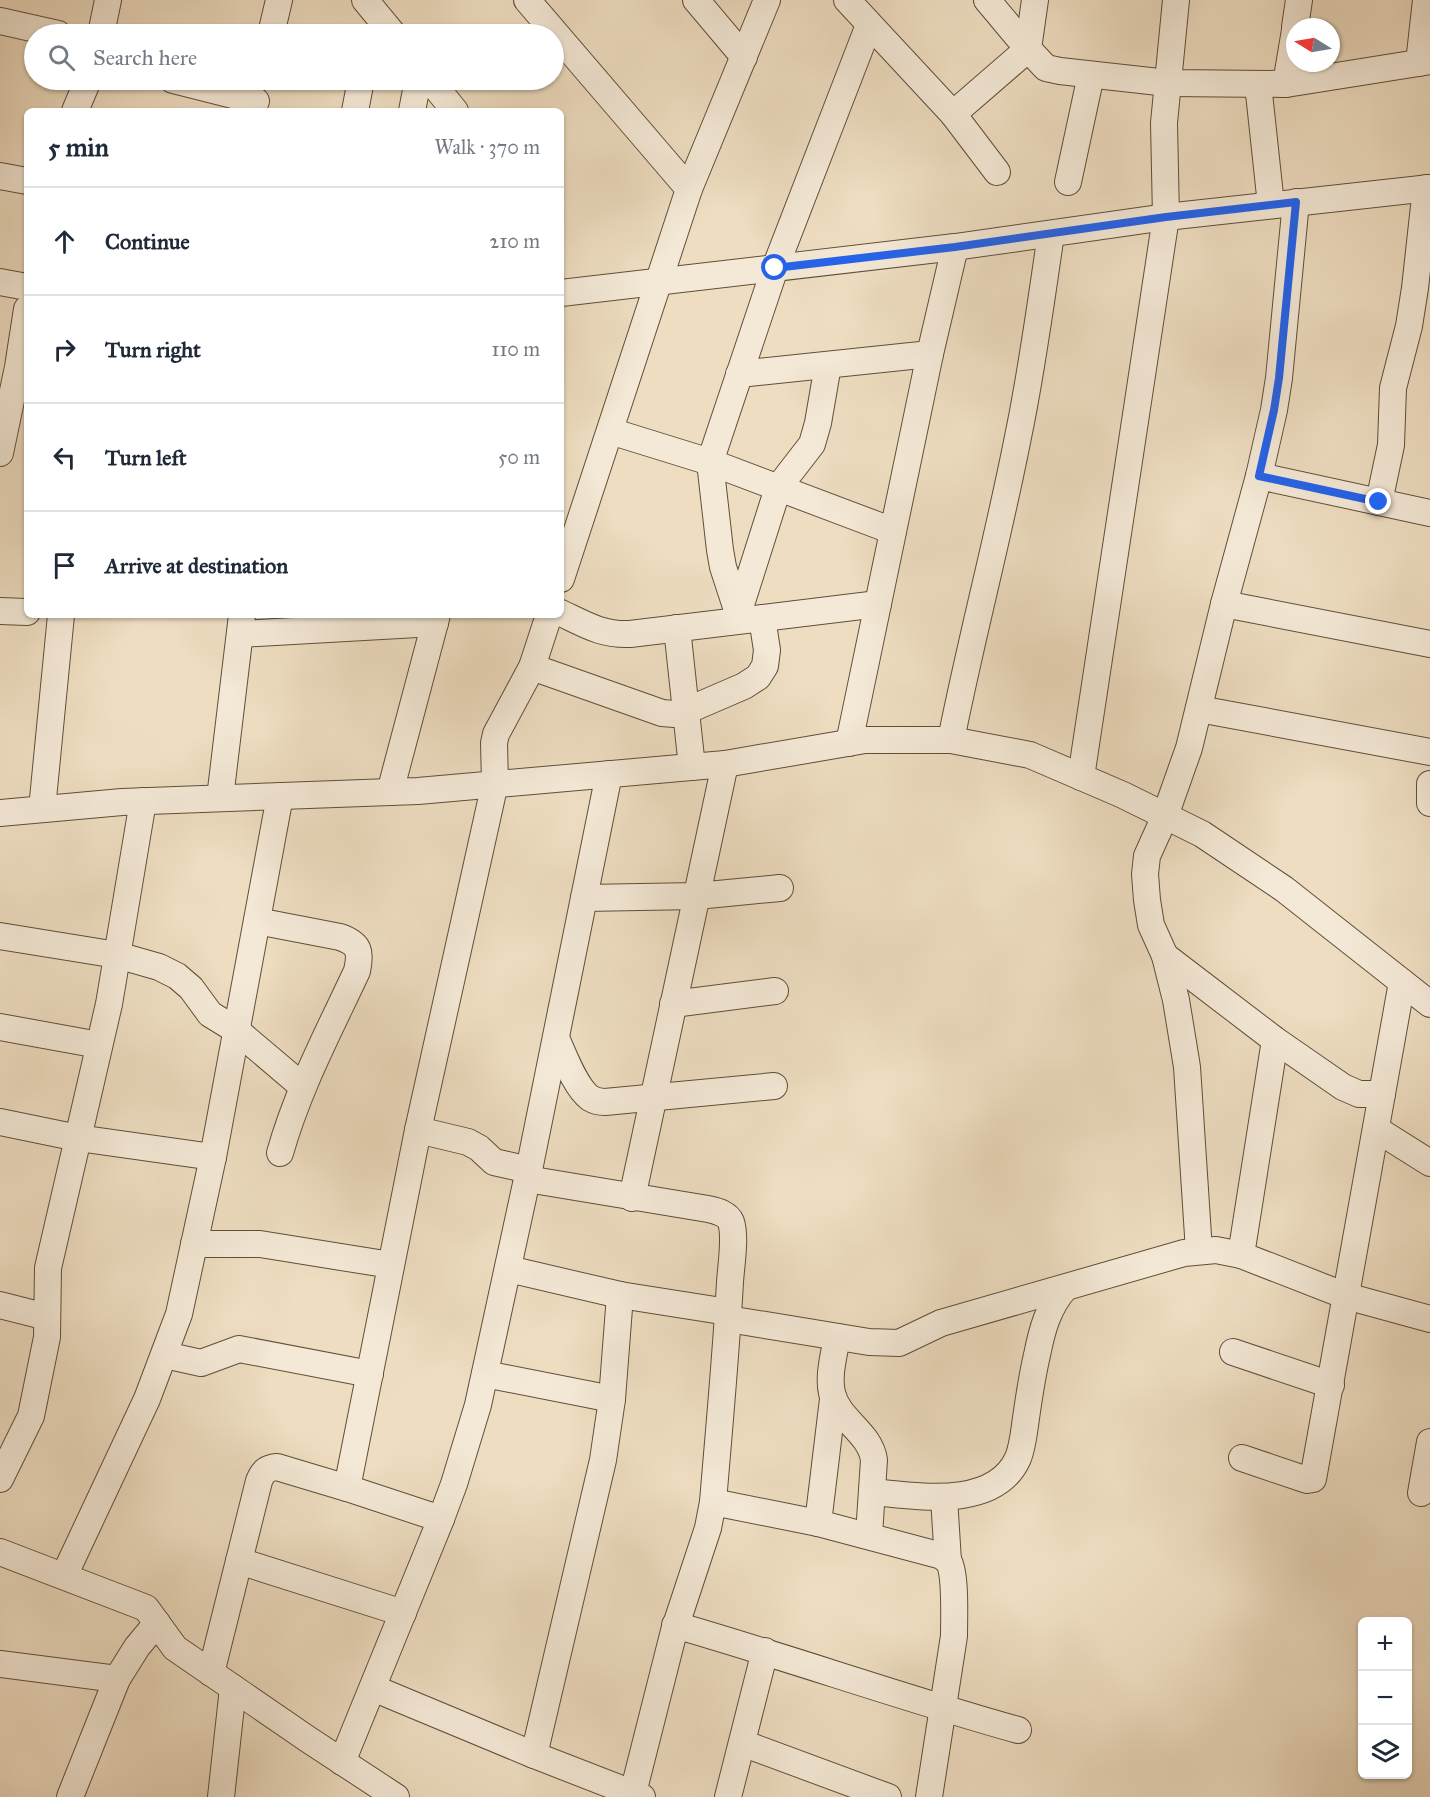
<!DOCTYPE html>
<meta charset="utf-8">
<style>
:root{--surface:#fff;--page:#f6f6f7;--text:#1f2937;--muted:#747a83;--line:#e0e1e3}
body{margin:0;font-family:"IM FELL Great Primer",serif;background:var(--page);color:var(--text)}
.controls{position:absolute;right:18px;bottom:18px;display:grid;overflow:hidden;border-radius:9px;box-shadow:0 2px 4px #0004}
.controls button{width:54px;height:54px;display:grid;place-items:center;padding:0;border:0;border-bottom:2px solid var(--line);background:var(--surface);color:var(--text);font:30px sans-serif}
.compass{position:absolute;left:1286px;top:18px;width:54px;height:54px;border-radius:50%;background:var(--surface);box-shadow:0 2px 4px #0004;rotate:281deg}
.stop{position:absolute;width:18px;height:18px;margin:-14px;border:4px solid #2563eb;border-radius:50%;background:#fff}
.stop.end{background:#2563eb;border-color:#fff;box-shadow:0 2px 6px #0008}
.list{margin:0;padding:0;list-style:none}
h2{display:flex;justify-content:space-between;align-items:center;height:78px;margin:0;padding:0 24px;font-size:26px}
h2 small{font-size:20px;font-weight:400;color:var(--muted)}
.list li{display:grid;grid-template-columns:39px 1fr auto;gap:18px;align-items:center;box-sizing:border-box;height:108px;padding:0 24px;border-top:2px solid var(--line)}
.list b{display:block;font-size:22px;white-space:nowrap}
.list em{font-size:20px;font-style:normal;color:var(--muted)}
.icon{flex:none;width:33px;height:33px;fill:none;stroke:currentColor;stroke-width:2;stroke-linecap:round;stroke-linejoin:round}
.map{position:relative;flex:none;width:1430px;height:1797px;overflow:hidden}
.search{position:absolute;background:var(--surface);box-shadow:0 2px 4px #0004;left:24px;top:24px;width:540px;height:66px;display:flex;align-items:center;gap:15px;box-sizing:border-box;padding:0 21px;border-radius:33px;color:var(--muted);font-size:22px}
.panel{position:absolute;background:var(--surface);box-shadow:0 2px 4px #0004;left:24px;top:108px;width:540px;height:510px;border-radius:9px}
.map>svg:first-child{display:block}
.lines{fill:none;stroke-linecap:round;stroke-linejoin:round}
.minor-casing{stroke:#604e38;stroke-width:28}
.minor{stroke:#f4e9d7;stroke-width:26}
.route{stroke:#2563eb;stroke-width:8}
</style>
<div class="map">
<svg width="1430" height="1797" viewBox="0 0 1430 1797">
<rect width="100%" height="100%" fill="#eeddc1"/>
<filter id="stains"><feTurbulence type="fractalNoise" baseFrequency=".00333" numOctaves="4"/><feColorMatrix values="0 0 0 0 .2 0 0 0 0 .09 0 0 0 0 .02 0 0 0 .5 -.17"/></filter>
<radialGradient id="worn" r=".72"><stop offset=".6" stop-color="#630" stop-opacity="0"/><stop offset="1" stop-color="#630" stop-opacity=".3"/></radialGradient>
<g class="lines">
<g class="minor-casing">
<g id="minor">
<path d="M365,0L393,34"/>
<path d="M527,0L689,189"/>
<path d="M696,0L744,57"/>
<path d="M847,0L953,114L997,172"/>
<path d="M987,0L1028,49L1046,68L1060,71L1168,83L1286,84L1430,61"/>
<path d="M0,21L58,34"/>
<path d="M1295,27L1299,0"/>
<path d="M101,34L108,0"/>
<path d="M271,34L279,0"/>
<path d="M1419,63L1426,0"/>
<path d="M173,80L256,101"/>
<path d="M430,80L455,111"/>
<path d="M1258,84L1271,205"/>
<path d="M1286,84L1295,30"/>
<path d="M75,111L88,80"/>
<path d="M355,111L361,80"/>
<path d="M412,111L418,80"/>
<path d="M953,114L1028,49L1035,0"/>
<path d="M0,176L27,181"/>
<path d="M1068,182L1091,75"/>
<path d="M0,282L27,287"/>
<path d="M561,293L955,247L1166,217L1430,188"/>
<path d="M739,374L930,354"/>
<path d="M610,431L710,462L893,531"/>
<path d="M0,453L18,367L27,309"/>
<path d="M1259,476L1430,513"/>
<path d="M1379,502L1391,445L1393,388L1409,326L1415,288L1426,188"/>
<path d="M561,579L689,189L767,0"/>
<path d="M1224,604L1430,644"/>
<path d="M0,611L27,612"/>
<path d="M561,613C586,625 602,635 630,634L878,604"/>
<path d="M738,613L723,567L720,550L710,462L775,268L869,25"/>
<path d="M737,617L778,488L812,444L818,423L828,365"/>
<path d="M677,628L692,767"/>
<path d="M240,634L435,623"/>
<path d="M532,667L662,713L674,714L686,711L744,686L758,677L765,666L767,650L762,618"/>
<path d="M1199,709L1430,752"/>
<path d="M951,740C971,639 998,539 1018,437C1032,370 1041,301 1051,234"/>
<path d="M849,743L930,354L955,247"/>
<path d="M1081,777L1166,217L1164,123L1176,0"/>
<path d="M1430,784V803"/>
<path d="M390,792L437,615"/>
<path d="M220,798L242,615"/>
<path d="M42,809L61,615"/>
<path d="M0,813L122,802L418,791L725,764L865,740H951L1030,755L1123,795L1202,834L1284,889L1430,1004"/>
<path d="M584,898L697,896L780,888"/>
<path d="M257,921L340,937C360,944 361,952 357,971C329,1031 298,1089 280,1153"/>
<path d="M0,936L117,955L159,967L177,976L191,988L210,1014L236,1030L302,1086"/>
<path d="M1165,956L1275,1040L1343,1087L1359,1094H1382"/>
<path d="M673,1004L775,991"/>
<path d="M0,1027L99,1045"/>
<path d="M556,1038C564,1055 575,1087 590,1098C595,1101 599,1102 605,1102L774,1086"/>
<path d="M1275,1040L1241,1255L1346,1296L1430,1319"/>
<path d="M0,1122L78,1138L213,1157"/>
<path d="M1376,1129L1430,1163"/>
<path d="M418,1130L468,1142L479,1148L494,1162L529,1170"/>
<path d="M527,1179L708,1209C716,1211 727,1213 731,1222C736,1237 731,1266 730,1282C726,1355 719,1429 713,1502L708,1528L674,1631L633,1793"/>
<path d="M632,1198L725,764"/>
<path d="M194,1244H260L391,1265"/>
<path d="M1199,1251L1187,1067L1176,1000L1165,956L1151,925L1147,900L1145,874L1147,856L1165,816L1189,748L1224,604L1259,476L1274,410L1279,378L1296,202"/>
<path d="M508,1269L620,1295L728,1312"/>
<path d="M0,1305L47,1317"/>
<path d="M728,1319L869,1342L899,1343L941,1323L1184,1253L1216,1250L1241,1255"/>
<path d="M837,1337C834,1355 828,1376 832,1393C838,1420 870,1432 874,1460L869,1535"/>
<path d="M1233,1352L1331,1385"/>
<path d="M165,1355L201,1363L239,1349L370,1374"/>
<path d="M485,1374L612,1399"/>
<path d="M1242,1458L1307,1480L1313,1479L1402,982"/>
<path d="M0,1479L31,1416L47,1337L48,1268L109,1004L143,801"/>
<path d="M347,1488L441,1519"/>
<path d="M872,1492C917,1496 995,1510 1018,1458C1023,1446 1024,1431 1026,1418C1029,1397 1032,1376 1037,1355C1042,1330 1048,1307 1065,1288"/>
<path d="M1421,1493L1430,1442"/>
<path d="M944,1498L948,1561"/>
<path d="M713,1502L818,1523L942,1556C944,1558 947,1560 949,1562C956,1576 954,1620 954,1636L929,1797"/>
<path d="M818,1523L833,1399"/>
<path d="M0,1552L146,1608L175,1648L309,1740L396,1797"/>
<path d="M239,1561L403,1613"/>
<path d="M64,1576L147,1399L179,1314L213,1157L280,796"/>
<path d="M675,1625C790,1658 903,1698 1018,1730"/>
<path d="M0,1664L117,1679"/>
<path d="M211,1673L259,1481C263,1471 267,1468 277,1467L347,1488L418,1130L495,783L494,743L496,734L532,667L549,615"/>
<path d="M373,1688L534,1755L642,1797"/>
<path d="M742,1743L888,1797"/>
<path d="M534,1755L603,1460L612,1399L620,1295"/>
<path d="M342,1762L441,1519L454,1484L478,1405L529,1170L609,774"/>
<path d="M70,1797L117,1679L137,1647L157,1623"/>
<path d="M221,1797L233,1688"/>
<path d="M728,1797L765,1651"/>
</g>
</g>
<use href="#minor" class="minor"/>
</g>
<g class="lines">
<path class="route" d="M775,268L955,247L1166,217L1296,202L1279,378L1274,410L1259,476L1379,502"/>
</g>
<rect width="100%" height="100%" filter="url(#stains)"/>
<rect width="100%" height="100%" fill="url(#worn)"/>
</svg>
<div class="controls">
<button>+</button>
<button>−</button>
<button><svg class="icon" aria-label="layers" viewBox="0 0 24 24"><path d="M12 4l9 5-9 5-9-5zM3 14l9 5 9-5"/></svg></button>
</div>
<svg class="compass" viewBox="-18 -18 36 36"><path d="M0-13l5 13h-10z" fill="#e53935"/><path d="M0 13l5-13h-10z" fill="#747a83"/></svg>
<div class="stop" style="left:775px;top:268px"></div>
<div class="stop end" style="left:1379px;top:502px"></div>
<div class="search"><svg class="icon" aria-label="search" viewBox="0 0 24 24"><circle cx="10" cy="10" r="6"/><path d="M15 15l6 6"/></svg>Search here</div>
<section class="panel">
<h2>5 min<small>Walk · 370 m</small></h2>
<ul class="list">
<li><svg class="icon" aria-label="ahead" viewBox="0 0 24 24"><path d="M12 20V5M6 11l6-6 6 6"/></svg><div><b>Continue</b></div><em>210 m</em></li>
<li><svg class="icon" aria-label="right" viewBox="0 0 24 24"><path d="M7 20v-9h11M14 6l5 5-5 5"/></svg><div><b>Turn right</b></div><em>110 m</em></li>
<li><svg class="icon" aria-label="left" viewBox="0 0 24 24"><path d="M17 20v-9H6M10 6l-5 5 5 5"/></svg><div><b>Turn left</b></div><em>50 m</em></li>
<li><svg class="icon" aria-label="arrive" viewBox="0 0 24 24"><path d="M6 21V4h12l-3 4 3 4H6"/></svg><div><b>Arrive at destination</b></div></li>
</ul>
</section>
</div>
